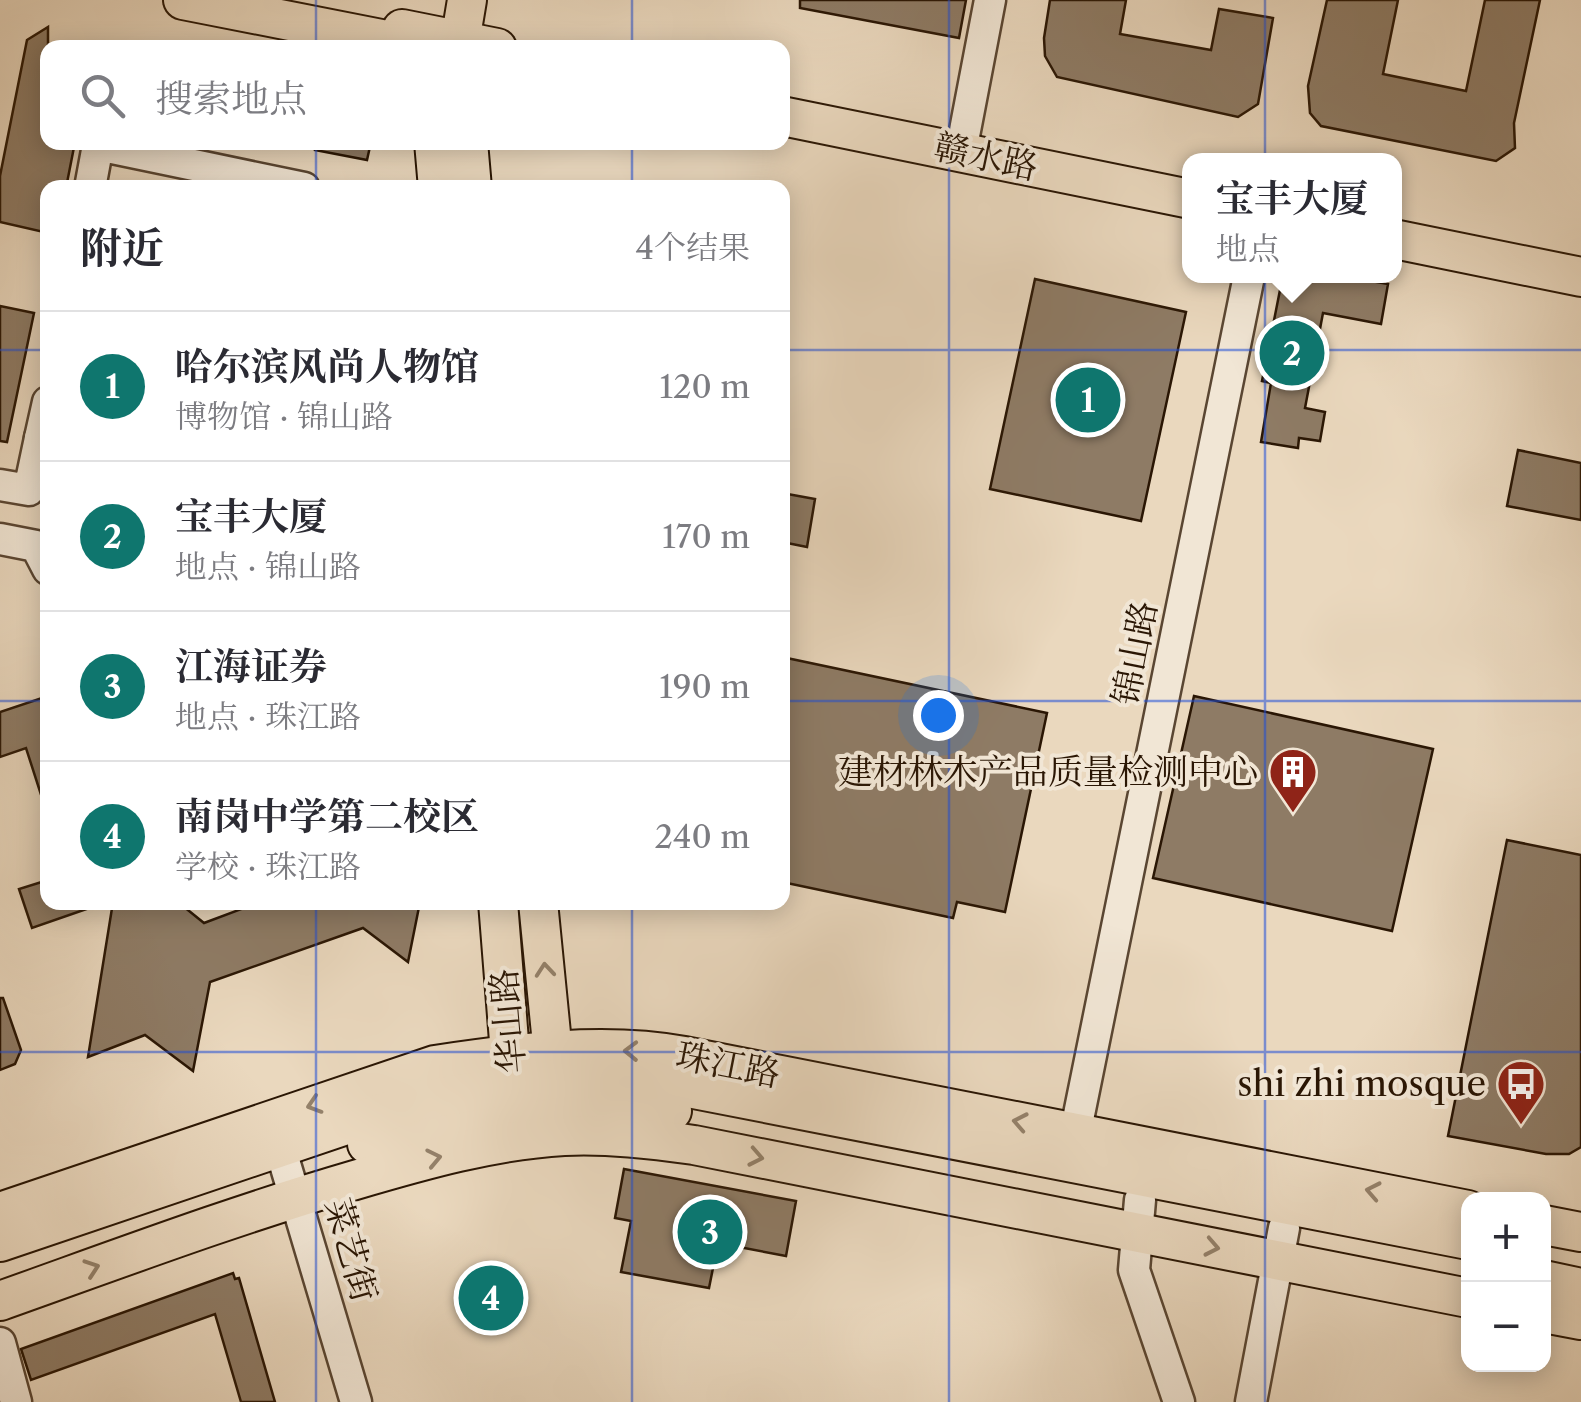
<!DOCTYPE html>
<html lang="zh">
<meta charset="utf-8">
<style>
:root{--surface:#fff;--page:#f7f7f7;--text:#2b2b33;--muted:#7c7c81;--line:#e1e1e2;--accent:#0f766e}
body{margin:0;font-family:"Libre Caslon Text","Noto Serif SC",serif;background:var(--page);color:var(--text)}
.controls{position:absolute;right:30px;bottom:30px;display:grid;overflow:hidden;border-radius:20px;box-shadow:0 5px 25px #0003}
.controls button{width:90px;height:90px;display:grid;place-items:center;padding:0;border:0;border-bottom:2px solid var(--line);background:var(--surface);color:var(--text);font:50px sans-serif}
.you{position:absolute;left:938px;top:715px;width:35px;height:35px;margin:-25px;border:8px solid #fff;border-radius:50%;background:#1a73e8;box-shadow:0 0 0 15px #1a73e833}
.badge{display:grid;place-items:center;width:65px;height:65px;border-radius:50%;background:var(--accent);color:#fff;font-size:32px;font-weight:700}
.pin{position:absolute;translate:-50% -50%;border:5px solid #fff;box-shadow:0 2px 10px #0006}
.popup{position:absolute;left:1182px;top:153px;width:220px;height:130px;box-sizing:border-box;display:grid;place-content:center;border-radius:20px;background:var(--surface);filter:drop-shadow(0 2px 8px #0005);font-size:32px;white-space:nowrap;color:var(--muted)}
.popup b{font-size:38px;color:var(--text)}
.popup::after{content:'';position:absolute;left:50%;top:100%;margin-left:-20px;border:20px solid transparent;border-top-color:var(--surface)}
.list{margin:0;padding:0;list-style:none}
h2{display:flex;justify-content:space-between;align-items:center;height:130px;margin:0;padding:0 40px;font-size:42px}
h2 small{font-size:32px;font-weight:400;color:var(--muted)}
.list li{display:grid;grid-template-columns:65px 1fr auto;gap:30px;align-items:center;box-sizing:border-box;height:150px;padding:0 40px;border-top:2px solid var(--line)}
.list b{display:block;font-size:38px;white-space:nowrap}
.list p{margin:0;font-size:32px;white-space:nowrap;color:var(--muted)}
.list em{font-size:32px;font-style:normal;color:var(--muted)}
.icon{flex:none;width:55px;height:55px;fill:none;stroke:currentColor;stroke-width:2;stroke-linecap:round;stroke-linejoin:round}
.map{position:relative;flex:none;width:1581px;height:1402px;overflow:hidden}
.search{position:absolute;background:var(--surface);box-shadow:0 5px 25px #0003;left:40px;top:40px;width:750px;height:110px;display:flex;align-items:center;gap:25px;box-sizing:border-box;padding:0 35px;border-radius:20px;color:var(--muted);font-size:38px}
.panel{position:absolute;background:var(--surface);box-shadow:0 5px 25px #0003;left:40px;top:180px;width:750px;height:730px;border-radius:20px}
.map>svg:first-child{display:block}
.building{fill:#8e7b65;stroke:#2a1604;stroke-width:2.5}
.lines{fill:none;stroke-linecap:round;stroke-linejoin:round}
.minor-casing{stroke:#5a4632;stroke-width:35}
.major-casing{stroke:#2a1604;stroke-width:42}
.minor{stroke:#f1e6d5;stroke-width:30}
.major{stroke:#ead8be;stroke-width:38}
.oneway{stroke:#94816a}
.grid{fill:none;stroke:#1d4ed8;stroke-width:2.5;stroke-opacity:0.55}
.labels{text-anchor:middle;stroke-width:8;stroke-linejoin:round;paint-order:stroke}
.street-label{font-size:35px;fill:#2a1604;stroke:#f1e6d5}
.poi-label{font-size:35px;fill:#2a1604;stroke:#f1e6d5;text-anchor:end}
</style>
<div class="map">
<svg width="1581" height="1402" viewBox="0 0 1581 1402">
<rect width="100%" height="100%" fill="#ead8be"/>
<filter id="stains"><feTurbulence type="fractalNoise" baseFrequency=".002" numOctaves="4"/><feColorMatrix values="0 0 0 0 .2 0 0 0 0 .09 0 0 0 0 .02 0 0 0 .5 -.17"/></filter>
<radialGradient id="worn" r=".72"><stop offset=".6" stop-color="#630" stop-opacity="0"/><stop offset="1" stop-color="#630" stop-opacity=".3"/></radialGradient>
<g class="building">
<path d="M800,0H966L959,38L800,8Z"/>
<path d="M1050,0H1126L1120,34L1211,50L1219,9L1273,18L1258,104L1238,117L1057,77L1045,56L1044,38Z"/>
<path d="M1327,0H1398L1383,74L1466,91L1485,0H1540L1514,123L1515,148L1496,161L1321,126L1310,113L1308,86Z"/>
<path d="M48,27V142H75L66,188H48V233L0,222V176L27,40Z"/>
<path d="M316,142H371L367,160L315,150Z"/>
<path d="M1291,276H1343L1388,284L1381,324L1323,313L1305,408L1325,412L1320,441L1299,438L1298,448L1261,442L1271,383L1262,381L1282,280Z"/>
<path d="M1035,279L1186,312L1141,521L990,489Z"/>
<path d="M0,306L34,313L7,442L0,441Z"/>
<path d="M1518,450L1581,463V520L1507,506Z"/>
<path d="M782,493L815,499L807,547L782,542Z"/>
<path d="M782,657L1047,713L1005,912L957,902L953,918L782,882Z"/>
<path d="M48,696V804H44L26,748L0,757V712Z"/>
<path d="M1194,696L1433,749L1392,931L1153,878Z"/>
<path d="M1507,840L1581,855V1147L1569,1154H1546L1448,1136Z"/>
<path d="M48,880V902L98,905L32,928L19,889Z"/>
<path d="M113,902H178L204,923L260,902H420L408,962L363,928L210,982L193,1071L145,1035L88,1057Z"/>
<path d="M0,998H3L21,1050L15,1064L0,1070Z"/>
<path d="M624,1169L796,1201L786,1256L718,1243L709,1288L621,1272L631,1221L615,1218Z"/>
<path d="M233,1273L235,1279L239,1278L275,1402H241L215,1314L31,1380L21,1349Z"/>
</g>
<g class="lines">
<g class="minor-casing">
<g id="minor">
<path d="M963,141L990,0"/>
<path d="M90,188L98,145L304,188"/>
<path d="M48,402L40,438L48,439"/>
<path d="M0,485L29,490L40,438"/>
<path d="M0,539L36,546L48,569"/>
<path d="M274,1127L356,1402"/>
<path d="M1071,1154L1249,276"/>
<path d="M1140,1200L1134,1270L1179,1402"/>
<path d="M0,1343L16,1402"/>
<path d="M1251,1402L1284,1228"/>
</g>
</g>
<g class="major-casing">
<g id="major">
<path d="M183,0L427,48"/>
<path d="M402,29L497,48"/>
<path d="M459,48L467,0"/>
<path d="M782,116L1190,199"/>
<path d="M434,142L438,188"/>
<path d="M468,142L472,188"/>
<path d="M1394,239L1581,277"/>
<path d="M498,902L512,1079"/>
<path d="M538,902L555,1074"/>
<path d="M367,1144C466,1113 568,1096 672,1111"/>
<path d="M0,1212L435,1065C516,1053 603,1041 684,1056L1468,1210"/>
<path d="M1544,1225L1581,1232"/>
<path d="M0,1242L420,1100L556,1079L618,1078L668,1084L1468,1240"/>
<path d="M1544,1280L1581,1288"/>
<path d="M0,1301C118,1259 235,1215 355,1180C423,1160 493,1140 564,1136C608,1134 651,1139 694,1145L1468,1298"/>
<path d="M1544,1313L1581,1320"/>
</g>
</g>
<use href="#minor" class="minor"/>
<use href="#major" class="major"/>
</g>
<defs><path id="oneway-chevron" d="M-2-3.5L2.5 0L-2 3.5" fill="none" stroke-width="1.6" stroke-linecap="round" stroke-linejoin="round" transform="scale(2.5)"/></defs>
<g class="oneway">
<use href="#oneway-chevron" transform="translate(545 970) rotate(-95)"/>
<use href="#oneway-chevron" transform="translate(631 1051) rotate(-179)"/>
<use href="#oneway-chevron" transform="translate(314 1105) rotate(162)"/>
<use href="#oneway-chevron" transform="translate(1020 1122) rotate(-169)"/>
<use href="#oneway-chevron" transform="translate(756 1157) rotate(11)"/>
<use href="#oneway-chevron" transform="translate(434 1158) rotate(-12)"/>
<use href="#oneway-chevron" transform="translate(1373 1191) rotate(-169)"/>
<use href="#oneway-chevron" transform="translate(1212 1247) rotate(11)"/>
<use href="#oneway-chevron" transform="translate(92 1268) rotate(-19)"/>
</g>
<path class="grid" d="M316,0V48M632,0V48M949,0V1402M1265,0V1402M316,142V188M632,142V188M0,350H48M782,350H1581M0,701H48M782,701H1581M316,902V1402M632,902V1402M0,1052H1581"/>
<defs>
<g id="building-pin" transform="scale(2.5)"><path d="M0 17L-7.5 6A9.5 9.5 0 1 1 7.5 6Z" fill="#8f2418" stroke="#f1e6d5"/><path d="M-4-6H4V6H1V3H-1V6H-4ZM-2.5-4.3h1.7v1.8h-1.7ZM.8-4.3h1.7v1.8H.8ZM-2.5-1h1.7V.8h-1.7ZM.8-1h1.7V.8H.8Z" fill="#fff"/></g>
<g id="bus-pin" transform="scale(2.5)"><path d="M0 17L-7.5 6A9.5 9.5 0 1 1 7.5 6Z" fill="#8f2418" stroke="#f1e6d5"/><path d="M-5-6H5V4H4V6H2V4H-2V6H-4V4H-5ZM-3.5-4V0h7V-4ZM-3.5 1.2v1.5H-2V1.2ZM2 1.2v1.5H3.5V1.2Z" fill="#fff"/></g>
</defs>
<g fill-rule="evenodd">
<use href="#building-pin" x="1293" y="772"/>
<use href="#bus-pin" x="1521" y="1084"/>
</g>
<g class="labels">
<g class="street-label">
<text transform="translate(986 157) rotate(12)" y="12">赣水路</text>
<text transform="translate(1135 653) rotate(-79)" y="12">锦山路</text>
<text transform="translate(508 1021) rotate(-95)" y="12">华山路</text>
<text transform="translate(728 1065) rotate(11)" y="12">珠江路</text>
<text transform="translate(351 1250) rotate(74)" y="12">菜艺街</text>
</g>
<g class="poi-label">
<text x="1258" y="784">建材林木产品质量检测中心</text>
<text x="1486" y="1096">shi zhi mosque</text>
</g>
</g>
<rect width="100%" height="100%" filter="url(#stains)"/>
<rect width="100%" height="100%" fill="url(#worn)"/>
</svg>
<div class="controls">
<button>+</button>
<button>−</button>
</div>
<div class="you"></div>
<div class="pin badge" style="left:1088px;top:400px">1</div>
<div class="pin badge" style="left:1292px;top:353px">2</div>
<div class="popup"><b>宝丰大厦</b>地点</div>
<div class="pin badge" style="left:710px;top:1232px">3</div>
<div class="pin badge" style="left:491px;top:1298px">4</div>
<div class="search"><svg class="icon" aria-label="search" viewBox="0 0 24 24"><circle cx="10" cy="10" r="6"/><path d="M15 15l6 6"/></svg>搜索地点</div>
<section class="panel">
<h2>附近<small>4个结果</small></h2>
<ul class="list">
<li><span class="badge">1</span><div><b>哈尔滨风尚人物馆</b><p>博物馆 · 锦山路</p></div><em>120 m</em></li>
<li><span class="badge">2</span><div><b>宝丰大厦</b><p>地点 · 锦山路</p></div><em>170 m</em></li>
<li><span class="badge">3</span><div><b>江海证券</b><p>地点 · 珠江路</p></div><em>190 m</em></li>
<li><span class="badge">4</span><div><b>南岗中学第二校区</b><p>学校 · 珠江路</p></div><em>240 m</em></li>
</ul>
</section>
</div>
